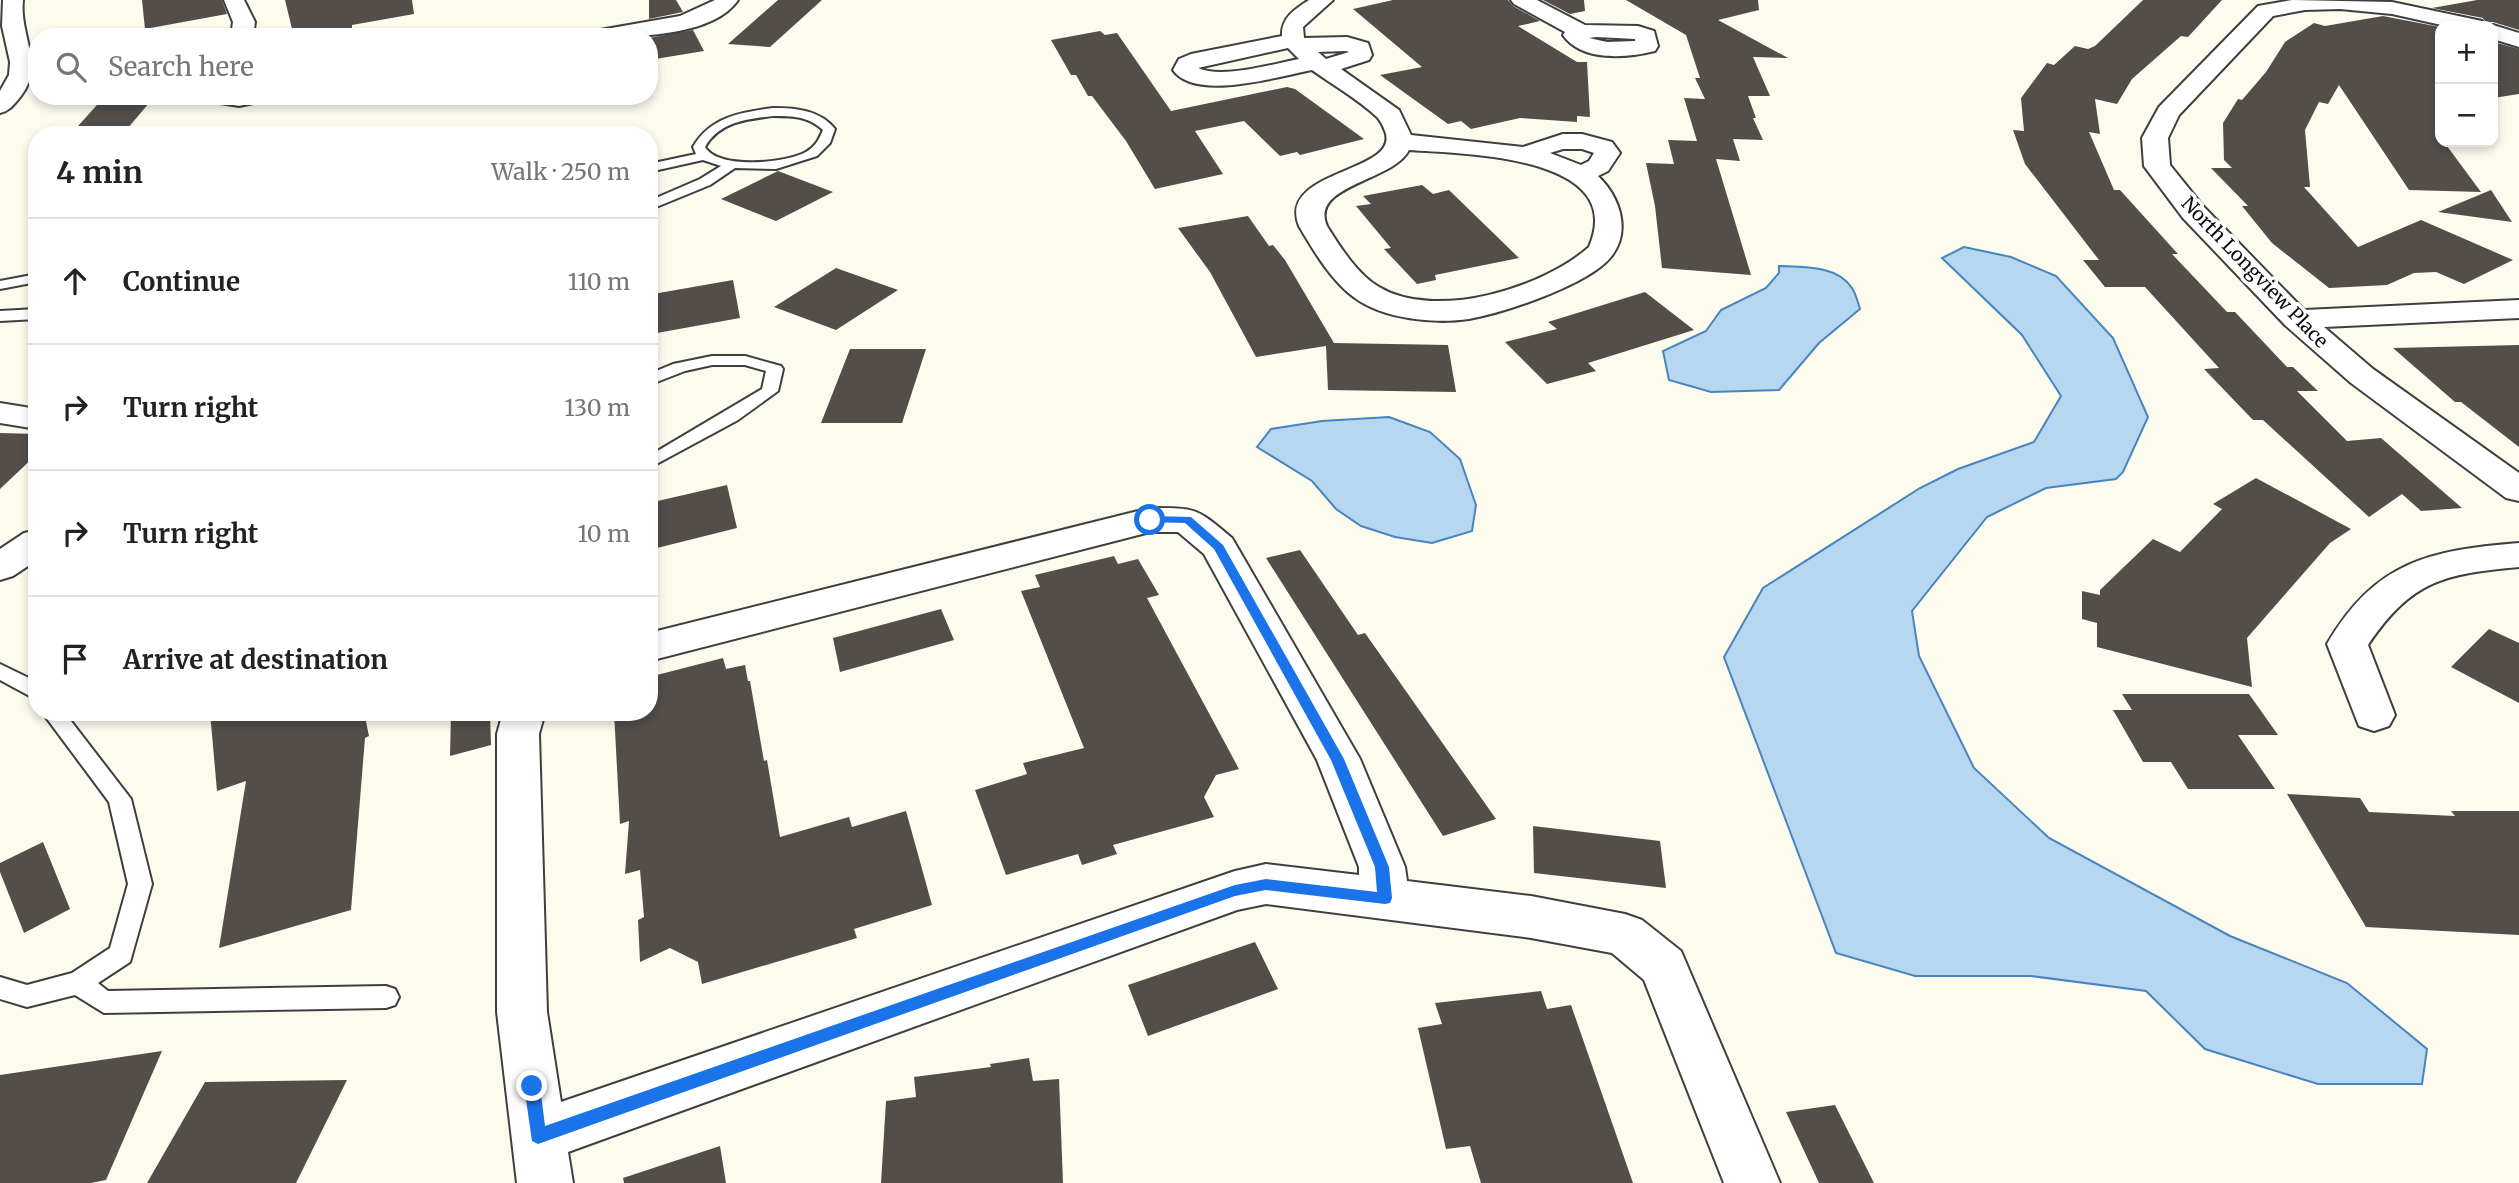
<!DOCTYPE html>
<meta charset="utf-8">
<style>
:root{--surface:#fff;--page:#f2f2f2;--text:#222;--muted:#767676;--line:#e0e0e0}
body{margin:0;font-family:Merriweather,serif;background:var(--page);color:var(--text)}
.controls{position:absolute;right:21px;top:21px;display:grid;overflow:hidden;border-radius:14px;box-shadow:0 4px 10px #0003}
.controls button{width:63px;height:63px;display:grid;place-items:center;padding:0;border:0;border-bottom:2px solid var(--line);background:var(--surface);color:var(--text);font:35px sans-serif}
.stop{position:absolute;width:21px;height:21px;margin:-16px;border:5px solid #1a73e8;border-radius:50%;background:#fff}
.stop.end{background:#1a73e8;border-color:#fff;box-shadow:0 2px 7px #0008}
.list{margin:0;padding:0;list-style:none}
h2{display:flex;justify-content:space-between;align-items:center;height:91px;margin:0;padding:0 28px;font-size:30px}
h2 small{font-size:23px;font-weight:400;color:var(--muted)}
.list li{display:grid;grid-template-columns:46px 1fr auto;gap:21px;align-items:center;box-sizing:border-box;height:126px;padding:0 28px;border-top:2px solid var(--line)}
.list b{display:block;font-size:26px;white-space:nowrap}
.list em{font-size:23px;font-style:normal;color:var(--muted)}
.icon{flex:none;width:38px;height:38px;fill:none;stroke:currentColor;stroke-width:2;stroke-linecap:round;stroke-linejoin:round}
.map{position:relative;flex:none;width:2519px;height:1183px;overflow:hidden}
.search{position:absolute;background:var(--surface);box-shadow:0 4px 10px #0003;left:28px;top:28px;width:630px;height:77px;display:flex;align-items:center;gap:18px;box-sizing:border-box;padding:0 24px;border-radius:28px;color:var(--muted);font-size:26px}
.panel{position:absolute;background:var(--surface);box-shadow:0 4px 10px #0003;left:28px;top:126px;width:630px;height:595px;border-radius:28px}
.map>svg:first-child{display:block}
.water{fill:#b7d6ef;stroke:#4685bf;stroke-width:2}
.building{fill:#544e4a}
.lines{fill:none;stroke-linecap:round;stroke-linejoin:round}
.service-casing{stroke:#3f3f3f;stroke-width:4}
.minor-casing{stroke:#3f3f3f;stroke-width:4}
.tertiary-casing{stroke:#3f3f3f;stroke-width:4}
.service{fill:#fff;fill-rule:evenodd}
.minor{fill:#fff;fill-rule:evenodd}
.tertiary{fill:#fff;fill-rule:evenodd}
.route{fill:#1a73e8}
.labels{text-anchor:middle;stroke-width:7;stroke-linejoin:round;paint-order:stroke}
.far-street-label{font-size:19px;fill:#0c0c0c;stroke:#fff}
</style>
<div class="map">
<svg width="2519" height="1183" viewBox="0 0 2519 1183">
<rect width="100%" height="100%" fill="#fdfbed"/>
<g class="water">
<path d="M1964,247L2011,257L2056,276L2113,338L2148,417L2123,472L2116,479L2046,488L1987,517L1912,611L1919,656L1974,768L2049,838L2230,936L2347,983L2427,1049L2422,1084H2318L2205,1049L2146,991L2031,976H1915L1836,953L1724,657L1763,588L1920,488L1958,469L2034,442L2061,396L2022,335L1942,258Z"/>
<path d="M1779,266C1803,267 1837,265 1852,288C1856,294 1858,303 1860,309L1819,343L1779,390L1711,392L1669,380L1663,351L1706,331L1721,310L1766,288L1779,273Z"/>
<path d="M1389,417L1430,432L1460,459L1476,505L1472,531L1432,543L1395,537L1361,526L1336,509L1312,481L1257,447L1271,429L1322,421Z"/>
</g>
<g class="building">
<path d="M142,0H222L227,14L145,29Z"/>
<path d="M285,0H412L414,14L352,25V37H294Z"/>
<path d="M649,0H676L683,12L649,19Z"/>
<path d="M778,0H822L770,47L728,44Z"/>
<path d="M1393,0H1508L1513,6L1540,21L1518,26L1577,62H1587L1590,117L1577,116V122L1520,118L1471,129L1461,121L1448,124L1380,75L1422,67L1353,9Z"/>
<path d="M1543,0H1584L1585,11L1570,14Z"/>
<path d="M1626,0H1758L1759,10L1718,20L1788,58L1753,57L1770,96H1748L1756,118H1753L1763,140L1733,139L1740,161L1716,159L1751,275L1662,268L1655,206L1646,163L1674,164L1668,140L1697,141L1684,98L1705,99L1695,78H1700L1686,35Z"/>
<path d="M2143,0H2222L2188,37L2181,36L2132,79L2117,104L2095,99L2100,134L2089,132L2114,190H2120L2178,254H2172L2227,312H2235L2287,367H2293L2318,391H2297L2347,441L2381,438L2462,508L2421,511L2402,494L2369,517L2263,420H2253L2204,369L2219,368L2145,287H2105L2083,260H2099L2025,164L2013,130L2024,131L2021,98L2047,63L2054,65L2075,46L2088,49L2095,46Z"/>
<path d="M2477,0H2519V30L2493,22L2486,23L2483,18L2432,8Z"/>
<path d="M2383,16L2440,27V142H2444L2481,192L2409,190L2339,85L2328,104L2319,102L2305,130L2310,187H2304L2358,247L2421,220L2513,260L2464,284L2436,272L2414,273L2387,285L2329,288L2272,243L2242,206H2248L2211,168H2232L2224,160L2223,123L2238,99L2242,100L2266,72L2285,42L2314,23L2325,26Z"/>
<path d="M693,30L704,51L649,60V38Z"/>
<path d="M1100,31L1105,35L1117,33L1171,111L1287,87L1295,89L1364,139L1300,155L1297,152L1280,156L1244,121L1195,131L1223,174L1155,189L1126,141L1092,96H1088L1076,75H1071L1051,40Z"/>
<path d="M2493,42L2519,49V94L2493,98Z"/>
<path d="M105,96H155L122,135H70Z"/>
<path d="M778,171L833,192L776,221L721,199Z"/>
<path d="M1422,185L1433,194L1449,190L1519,258L1435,275L1436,280L1417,284L1384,249L1391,248L1356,206L1371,204L1363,196Z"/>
<path d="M2491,190L2512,222L2438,212Z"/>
<path d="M1248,216L1269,246L1273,245L1285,260L1334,343L1448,345L1456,392L1328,390L1326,346L1256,357L1210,272L1178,228Z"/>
<path d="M836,268L898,290L836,330L774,307Z"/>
<path d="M733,280L740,318L657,333L653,294Z"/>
<path d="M1645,292L1694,330L1588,363L1596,371L1547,384L1505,342L1557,329L1548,322Z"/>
<path d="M2519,345V447L2461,402H2455L2393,348Z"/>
<path d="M850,349H926L902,423H821Z"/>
<path d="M0,433L37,434V454L0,489Z"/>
<path d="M2256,478L2351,529L2330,543L2247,638L2252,687L2097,647V623L2082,619V591L2100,595V590L2153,539L2180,552L2222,509L2213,504Z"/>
<path d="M727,485L737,528L649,550V503Z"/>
<path d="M1300,550L1358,635L1365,633L1496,819L1443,836L1266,558Z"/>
<path d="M1114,556L1118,564L1138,559L1159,595L1147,598L1239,769L1216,775L1204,797L1214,817L1113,845L1117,854L1082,865L1078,854L1006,875L975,790L1027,774L1023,763L1084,748L1021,591L1040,587L1035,575Z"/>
<path d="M941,609L954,640L840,672L833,638Z"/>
<path d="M2489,629L2519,643V703L2451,667Z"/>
<path d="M723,658L726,669L745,665L748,681H750L764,761L767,760L780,837L849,817L852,827L906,811L932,905L854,929L857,938L702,984L698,962L670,948L640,962L638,920L644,917L640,870L625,874L629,821L620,824L614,712H649V677Z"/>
<path d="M2122,694H2249L2278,735H2238L2275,789H2188L2171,762H2143L2113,710H2132Z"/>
<path d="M210,712H364L369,736L365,738L351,910L219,948L246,781L217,791Z"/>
<path d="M451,712H490L491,745L450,756Z"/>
<path d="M2287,794L2360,798L2369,812L2455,816L2451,811H2519V935L2366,927Z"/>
<path d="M1533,826L1660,841L1666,888L1534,873Z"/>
<path d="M43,842L70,909L24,933L0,872V863Z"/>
<path d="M1255,942L1278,989L1148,1036L1128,985Z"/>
<path d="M1541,991L1547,1009L1571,1005L1633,1183H1481L1470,1146L1446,1149L1418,1028L1442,1024L1435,1003Z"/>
<path d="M162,1051L106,1180L91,1183H0V1075Z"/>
<path d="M1029,1058L1033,1081L1059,1079L1063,1183H881L886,1101L916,1097L914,1077L991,1067L990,1064Z"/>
<path d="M347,1080L296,1183H147L205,1082Z"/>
<path d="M1835,1105L1874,1183H1819L1786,1112Z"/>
<path d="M720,1146L726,1183H624L623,1178Z"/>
</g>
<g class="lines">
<g class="service-casing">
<g id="service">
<path d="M773,108C796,108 820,110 835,129L830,143L817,156L776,169L735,168L710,185L649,210V201L700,179L721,166L703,160L649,172V164L696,154L693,147C710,117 741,112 773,108ZM773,116C792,116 808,116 823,130C819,139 816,146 806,152C786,163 718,170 705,147C719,122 747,119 773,116Z"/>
<path d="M37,274V282L0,289V281Z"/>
<path d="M37,309V319L0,321V311Z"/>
<path d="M712,356H745L781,366L783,369L778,391L738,420L649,468V456L762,389L766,371L745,365H712L685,371L649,385V374L673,364Z"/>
<path d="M0,664L37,682V700L0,680Z"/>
<path d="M42,712H64L131,799L152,884L130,962L98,983L108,991L386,986L395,989L399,997L395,1005L386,1008L104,1013L75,995L27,1007L0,999V977L27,985L72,973L110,948L128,884L109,802Z"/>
</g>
</g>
<g class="minor-casing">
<g id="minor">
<path d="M224,0H244L255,22L253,37H231L233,22Z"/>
<path d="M715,0H738C712,38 630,37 589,37L592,32L600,30L680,16Z"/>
<path d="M1309,0H1333L1303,27L1304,38L1347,37L1368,43L1372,55L1369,60L1341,69L1399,110L1411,135L1523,147L1563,134H1582L1612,142L1620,153L1608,171L1598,176C1620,197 1632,232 1610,258C1587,285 1504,313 1469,319C1435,324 1383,319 1355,298C1332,282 1313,250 1299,226C1276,169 1402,173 1385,131C1383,126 1381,121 1377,117C1358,99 1333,85 1312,70C1280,76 1195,102 1173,70L1179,59L1191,54L1282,36C1281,18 1295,9 1309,0ZM1288,48L1299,59C1273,64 1222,79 1198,68ZM1318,52L1346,51L1349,52L1326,59ZM1582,149L1594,153L1589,161L1581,165L1550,153L1563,149ZM1409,150C1460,154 1629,154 1589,247C1543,288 1436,321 1379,287C1358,275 1340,247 1327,226C1309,185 1394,181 1409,150Z"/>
<path d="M1511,0H1537L1585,25L1638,26L1654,31L1658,46L1655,51C1626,58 1582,62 1563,35L1565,32L1514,4ZM1596,37L1635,39V41L1607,42L1589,38Z"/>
<path d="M2292,0L2392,2L2482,21L2485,26H2446L2392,14L2340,9L2305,10L2273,16L2179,115L2168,138L2170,165L2203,206L2304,310L2519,300V318L2324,327L2373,369L2519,473V501L2506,498L2351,383L2285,325L2183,218L2144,166L2142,138L2159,107L2258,6Z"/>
<path d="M2493,25L2519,33V47L2493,39V26H2490Z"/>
<path d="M204,96H267L263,101L239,106L208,101Z"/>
<path d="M0,403L37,409V429L0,423Z"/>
<path d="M1150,508C1198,508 1196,508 1232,538L1360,759L1405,867L1407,881L1531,896L1625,914L1642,920L1681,951L1780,1183H1724L1644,980L1612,953L1531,938L1266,904L1237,910L568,1152L573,1183H517L497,1012V734L503,712H545L539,734L547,1012L561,1102L1235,871L1266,864L1359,875V867L1317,760L1204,554L1178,532H1150L649,661V633Z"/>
<path d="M37,530V560L13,576L0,580V549L24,533Z"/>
<path d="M2519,543V567C2444,574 2412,580 2368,645L2395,715L2389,726L2374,731L2359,726L2327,644C2375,562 2429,550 2519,543Z"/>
</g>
</g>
<g class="tertiary-casing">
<path id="tertiary" d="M3,0H23C19,35 45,65 21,96C14,104 10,111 0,113V91L9,75L10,62L2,26Z"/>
</g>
<use href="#service" class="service"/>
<use href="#minor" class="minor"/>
<use href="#tertiary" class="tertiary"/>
</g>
<path class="route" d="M1150,516L1191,517L1223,545L1344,759L1389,867L1392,898L1390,903L1385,904L1266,890L1235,896L538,1144L532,1141L524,1086L526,1081L532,1079L537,1081L540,1086L545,1126L1235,885L1266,879L1377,892L1375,867L1331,760L1214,549L1185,523L1146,522V517Z"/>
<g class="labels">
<g class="far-street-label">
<text transform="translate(2255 272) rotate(46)" y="7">North Longview Place</text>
</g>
</g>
</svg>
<div class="controls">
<button>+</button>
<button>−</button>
</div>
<div class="stop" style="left:1150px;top:520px"></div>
<div class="stop end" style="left:532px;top:1086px"></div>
<div class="search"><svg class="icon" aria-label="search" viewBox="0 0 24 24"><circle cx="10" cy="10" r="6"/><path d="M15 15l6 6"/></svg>Search here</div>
<section class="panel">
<h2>4 min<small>Walk · 250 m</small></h2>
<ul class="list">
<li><svg class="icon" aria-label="ahead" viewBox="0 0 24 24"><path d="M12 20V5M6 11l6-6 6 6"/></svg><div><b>Continue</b></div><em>110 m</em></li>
<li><svg class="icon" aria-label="right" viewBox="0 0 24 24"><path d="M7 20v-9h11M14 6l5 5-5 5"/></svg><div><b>Turn right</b></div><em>130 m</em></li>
<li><svg class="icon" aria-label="right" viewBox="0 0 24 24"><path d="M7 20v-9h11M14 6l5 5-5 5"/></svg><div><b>Turn right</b></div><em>10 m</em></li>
<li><svg class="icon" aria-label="arrive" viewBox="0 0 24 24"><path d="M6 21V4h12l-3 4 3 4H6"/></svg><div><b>Arrive at destination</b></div></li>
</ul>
</section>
</div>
